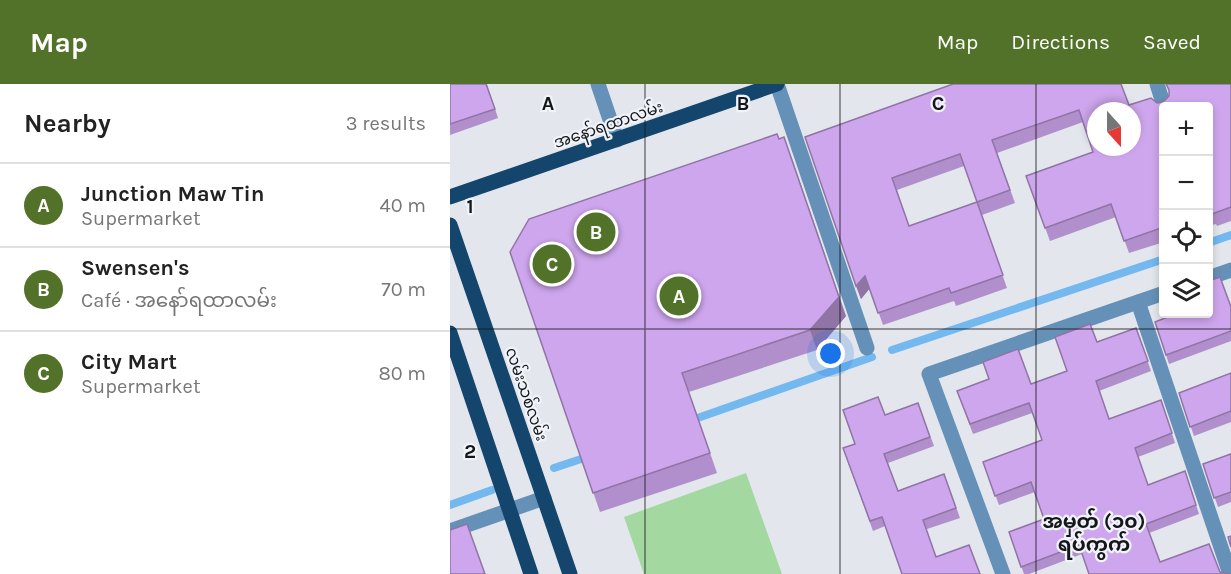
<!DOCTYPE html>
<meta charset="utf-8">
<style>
:root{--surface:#fff;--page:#f2f2f2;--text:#222;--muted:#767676;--line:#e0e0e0;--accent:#527229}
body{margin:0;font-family:Karla,"Noto Sans Myanmar",sans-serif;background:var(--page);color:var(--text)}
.controls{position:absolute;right:18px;top:18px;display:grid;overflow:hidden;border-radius:6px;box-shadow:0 3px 9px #0003}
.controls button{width:54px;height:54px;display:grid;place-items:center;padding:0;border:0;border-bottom:2px solid var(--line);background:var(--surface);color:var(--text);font:30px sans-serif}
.compass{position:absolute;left:637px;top:18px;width:54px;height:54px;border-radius:50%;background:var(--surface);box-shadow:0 3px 9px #0003;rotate:159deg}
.you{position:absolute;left:381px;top:270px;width:21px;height:21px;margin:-15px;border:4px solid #fff;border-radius:50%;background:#1a73e8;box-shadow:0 0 0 9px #1a73e833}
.badge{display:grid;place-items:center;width:39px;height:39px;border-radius:50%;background:var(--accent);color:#fff;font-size:20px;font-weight:700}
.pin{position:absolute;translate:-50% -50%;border:3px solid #fff;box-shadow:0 2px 6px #0006}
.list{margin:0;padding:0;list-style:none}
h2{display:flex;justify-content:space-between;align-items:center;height:78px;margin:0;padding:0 24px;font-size:26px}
h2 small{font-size:20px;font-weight:400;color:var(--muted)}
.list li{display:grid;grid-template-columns:39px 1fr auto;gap:18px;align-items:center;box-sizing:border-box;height:84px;padding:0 24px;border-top:2px solid var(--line)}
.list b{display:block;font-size:22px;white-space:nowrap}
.list p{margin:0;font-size:20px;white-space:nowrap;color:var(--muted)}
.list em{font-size:20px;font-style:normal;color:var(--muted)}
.icon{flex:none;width:33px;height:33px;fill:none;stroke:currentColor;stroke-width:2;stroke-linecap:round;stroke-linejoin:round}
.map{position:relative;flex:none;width:781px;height:490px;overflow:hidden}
header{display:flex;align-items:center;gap:36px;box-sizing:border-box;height:84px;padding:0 30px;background:var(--accent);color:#fff}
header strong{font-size:28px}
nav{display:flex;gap:33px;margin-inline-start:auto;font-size:21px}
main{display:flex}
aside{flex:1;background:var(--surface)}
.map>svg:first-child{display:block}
.green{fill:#a3d9a0}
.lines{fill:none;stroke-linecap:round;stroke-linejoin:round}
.stream{stroke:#73b8ef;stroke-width:8}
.minor{stroke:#6590b7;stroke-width:15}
.major{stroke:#14466d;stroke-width:15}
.wall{fill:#b18fcc}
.shaded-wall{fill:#9074a6}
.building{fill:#cea6ed;stroke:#9074a6;stroke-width:1.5;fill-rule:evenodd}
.grid{fill:none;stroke:#151618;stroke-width:1.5;stroke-opacity:0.55}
.labels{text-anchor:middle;stroke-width:4.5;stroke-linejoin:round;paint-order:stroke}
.street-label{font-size:16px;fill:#151618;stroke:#f0f3f9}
.quarter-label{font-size:20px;font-weight:bold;fill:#151618;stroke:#f0f3f9}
.grid-label{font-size:20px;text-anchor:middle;font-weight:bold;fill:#151618;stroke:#f0f3f9;stroke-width:4.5;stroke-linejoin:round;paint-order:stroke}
</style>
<header>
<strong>Map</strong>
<nav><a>Map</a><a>Directions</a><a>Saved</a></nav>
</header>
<main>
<aside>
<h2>Nearby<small>3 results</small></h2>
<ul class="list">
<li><span class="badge">A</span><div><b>Junction Maw Tin</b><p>Supermarket</p></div><em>40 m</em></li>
<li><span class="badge">B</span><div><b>Swensen's</b><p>Café · အနော်ရထာလမ်း</p></div><em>70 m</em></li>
<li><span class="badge">C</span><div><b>City Mart</b><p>Supermarket</p></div><em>80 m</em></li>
</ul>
</aside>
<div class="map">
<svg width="781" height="490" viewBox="0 0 781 490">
<rect width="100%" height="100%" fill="#e3e6ec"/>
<path class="green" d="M296,389L332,490H194L174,433Z"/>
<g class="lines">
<g class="stream">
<path d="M758,159L781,151"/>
<path d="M442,266L714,175"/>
<path d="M239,337L422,273"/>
<path d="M104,384L140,372"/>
<path d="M0,421L42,406"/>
</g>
<g class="minor">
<path d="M148,0L167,56"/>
<path d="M327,0L417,264"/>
<path d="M707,0L714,22"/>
<path d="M758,194L781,186"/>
<path d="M688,218L780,490"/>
<path d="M0,447L94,414"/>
<path d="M553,490L479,290L714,209"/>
</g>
<g class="major">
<path d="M0,113L327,0"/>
<path d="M0,141L120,490"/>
<path d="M0,249L81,490"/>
</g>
</g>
<g class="wall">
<path d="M0,0H37L48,34L0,51Z"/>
<path d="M503,0L679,21L713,18L781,0V137L767,142L766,140L759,142V22H714V158L679,169L666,133L600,157L576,92L643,68L633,38L547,69L565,119L532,131L514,82L447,106L459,142L527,118L557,204L506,222L504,217L433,241L420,204L411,215L355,53Z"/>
<path d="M60,168L396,232L367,266L239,308L267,389L150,428Z"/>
<path d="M781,223V257L719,280L705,238Z"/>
<path d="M686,244L701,287L649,307L659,335L711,316L725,359L688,373L698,401L735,387L749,430L699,449L710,478L770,488L632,470L579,490H574L559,448L594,435L585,408L549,421L533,378L592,356L582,329L523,350L507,307L581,300L617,287L647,258Z"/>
<path d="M781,289V338L744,352L729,309Z"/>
<path d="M468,319L484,362L438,379L448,407L494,390L510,434L477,445L452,490L435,442L423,447L396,373L405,360L435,331Z"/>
<path d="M781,369V418L768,423L753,380Z"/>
</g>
<g class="shaded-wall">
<path d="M341,72L396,232L367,266L360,246Z"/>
<path d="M415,192L420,204L411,215L406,202Z"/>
</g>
<g class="building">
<path d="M0,0H36L45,25L0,40Z"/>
<path d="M503,0H671L679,21L701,14L707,19L713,18L719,12V6L716,0H781V123L762,130L761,127L759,128V22H714V143L674,157L661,120L595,144L576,92L643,68L629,26L542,56L560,106L527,118L510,70L442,94L459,142L527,118L553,191L501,209L499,204L428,229L415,192L406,202L355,53ZM646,27H682V63H646Z"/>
<path d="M327,50L329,55L334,53L389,213L360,246L232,289L260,369L143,409L60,168L79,135Z"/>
<path d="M770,193L781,223V248V247L716,271L705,238L725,230H759V197Z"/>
<path d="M640,240L647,258L686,244L698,277L646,297L659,335L711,316L722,349L685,364L698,401L735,387L746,421L696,440L710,478L759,460L770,488L780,490H639L629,461L571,483L559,448L594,435L581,398L545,412L533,378L592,356L579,319L520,340L507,307L539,295L533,278L568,265L581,300L617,287L605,253Z"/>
<path d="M781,289V327L740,343L729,309Z"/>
<path d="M428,313L435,331L468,319L480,353L434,370L448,407L494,390L506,424L473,436L486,473L519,461L530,490H452L432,433L420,437L393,364L405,360L393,326Z"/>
<path d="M781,370V408L764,414L753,380Z"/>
<path d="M17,440L35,490H0V446Z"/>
<path d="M781,452V463L778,453Z"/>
</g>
<path class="grid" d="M195,0V490M390,0V490M586,0V490M0,245H781"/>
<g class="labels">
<g class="street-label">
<text transform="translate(158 40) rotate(-19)" y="6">အနော်ရထာလမ်း</text>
<text transform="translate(77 310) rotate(71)" y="6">လမ်းသစ်လမ်း</text>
</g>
<g class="quarter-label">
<text x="644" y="444">အမှတ် (၁၀)<tspan x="644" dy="23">ရပ်ကွက်</tspan></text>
</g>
</g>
<g class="grid-label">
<text x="98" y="26">A</text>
<text x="293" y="26">B</text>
<text x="488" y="26">C</text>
<text x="20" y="129">1</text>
<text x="20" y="374">2</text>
</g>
</svg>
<div class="controls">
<button>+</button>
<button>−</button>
<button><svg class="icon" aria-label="locate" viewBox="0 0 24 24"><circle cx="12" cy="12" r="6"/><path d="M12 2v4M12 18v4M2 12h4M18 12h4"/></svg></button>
<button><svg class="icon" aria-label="layers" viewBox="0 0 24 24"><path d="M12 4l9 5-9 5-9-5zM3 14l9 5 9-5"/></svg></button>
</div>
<svg class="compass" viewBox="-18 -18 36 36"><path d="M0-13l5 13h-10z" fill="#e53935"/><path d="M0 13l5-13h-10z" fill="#767676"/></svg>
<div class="you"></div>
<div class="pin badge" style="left:229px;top:212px">A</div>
<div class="pin badge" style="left:146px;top:148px">B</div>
<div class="pin badge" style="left:102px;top:180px">C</div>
</div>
</main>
